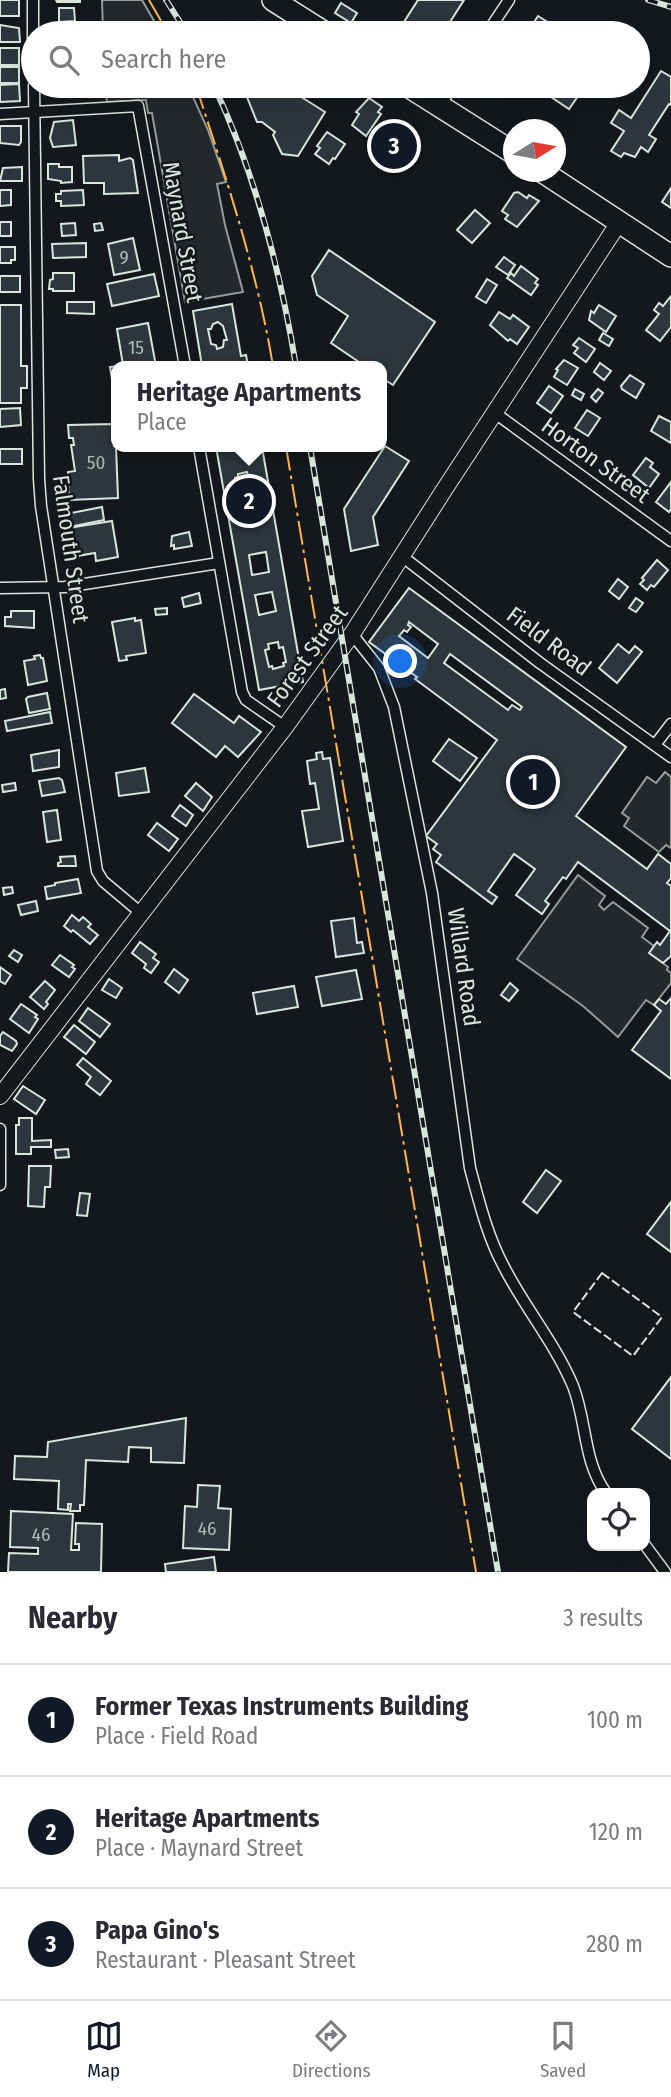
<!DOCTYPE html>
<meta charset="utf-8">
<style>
:root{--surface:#fff;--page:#f2f2f3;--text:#2b2b33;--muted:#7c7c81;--line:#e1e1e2;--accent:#111827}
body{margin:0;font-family:"Fira Sans Condensed",sans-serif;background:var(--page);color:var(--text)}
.controls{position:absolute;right:21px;bottom:21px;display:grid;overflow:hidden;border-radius:14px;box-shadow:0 7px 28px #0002}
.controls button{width:63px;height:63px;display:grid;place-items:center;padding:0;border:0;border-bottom:2px solid var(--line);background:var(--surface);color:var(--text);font:35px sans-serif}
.compass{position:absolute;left:503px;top:119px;width:63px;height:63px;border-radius:50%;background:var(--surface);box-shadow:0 7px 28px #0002;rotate:79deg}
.you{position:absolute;left:401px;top:662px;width:24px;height:24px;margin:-18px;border:5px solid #fff;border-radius:50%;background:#1a73e8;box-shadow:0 0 0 10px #1a73e833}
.badge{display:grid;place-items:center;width:46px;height:46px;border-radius:50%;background:var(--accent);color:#fff;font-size:23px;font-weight:700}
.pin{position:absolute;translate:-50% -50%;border:4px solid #fff;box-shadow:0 2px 7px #0006}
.popup{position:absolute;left:111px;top:361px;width:276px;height:91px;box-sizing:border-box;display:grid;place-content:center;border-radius:14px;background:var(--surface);filter:drop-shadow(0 2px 5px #0005);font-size:23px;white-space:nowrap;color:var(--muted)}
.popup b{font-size:26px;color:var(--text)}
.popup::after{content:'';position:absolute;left:50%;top:100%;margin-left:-14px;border:14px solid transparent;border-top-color:var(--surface)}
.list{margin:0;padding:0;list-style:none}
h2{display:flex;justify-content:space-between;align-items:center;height:91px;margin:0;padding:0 28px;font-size:30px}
h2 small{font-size:23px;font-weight:400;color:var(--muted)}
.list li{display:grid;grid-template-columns:46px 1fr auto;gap:21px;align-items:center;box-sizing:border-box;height:112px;padding:0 28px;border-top:2px solid var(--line)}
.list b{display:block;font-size:26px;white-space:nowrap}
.list p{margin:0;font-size:23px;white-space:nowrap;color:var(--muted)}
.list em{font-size:23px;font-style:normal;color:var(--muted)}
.icon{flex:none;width:38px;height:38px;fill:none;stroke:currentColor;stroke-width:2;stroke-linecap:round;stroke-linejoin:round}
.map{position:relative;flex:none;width:671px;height:1572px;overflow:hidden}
.search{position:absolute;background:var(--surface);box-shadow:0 7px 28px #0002;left:21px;right:21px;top:21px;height:77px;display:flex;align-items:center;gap:18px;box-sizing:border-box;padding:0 24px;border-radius:38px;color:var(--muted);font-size:26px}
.sheet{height:427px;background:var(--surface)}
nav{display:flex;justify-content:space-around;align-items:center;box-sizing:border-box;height:98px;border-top:2px solid var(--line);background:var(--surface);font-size:19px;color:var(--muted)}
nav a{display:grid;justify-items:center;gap:4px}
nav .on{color:var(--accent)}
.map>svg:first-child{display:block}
.parking{fill:#24282b;stroke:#939e99;stroke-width:2}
.building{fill:#2c363c;stroke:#d8e6dc;stroke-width:2;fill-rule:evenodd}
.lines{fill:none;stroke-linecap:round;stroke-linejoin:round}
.street-casing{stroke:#d8e6dc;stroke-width:13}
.secondary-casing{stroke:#d8e6dc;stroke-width:18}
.highway-casing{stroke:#d8e6dc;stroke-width:24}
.street{stroke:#14181c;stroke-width:10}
.secondary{stroke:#14181c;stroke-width:16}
.highway{stroke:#14181c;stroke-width:21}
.rail-casing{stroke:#d8e6dc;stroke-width:6}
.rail{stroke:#14181c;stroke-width:3.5;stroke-dasharray:10;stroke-linecap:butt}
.fence{stroke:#d8e6dc;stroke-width:2;stroke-dasharray:9 3.5;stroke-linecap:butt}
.power{stroke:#ffb74d;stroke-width:2;stroke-dasharray:24 5 3.5 5;stroke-linecap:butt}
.labels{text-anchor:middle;stroke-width:5;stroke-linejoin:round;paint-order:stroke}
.number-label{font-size:19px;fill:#adbab4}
.street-label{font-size:23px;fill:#d8e6dc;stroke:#14181c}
</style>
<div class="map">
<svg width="671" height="1572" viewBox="0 0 671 1572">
<rect width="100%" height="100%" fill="#14181c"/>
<g class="parking">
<path d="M102,0H142L161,33H103Z"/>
<path d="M105,86H188L208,130L226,182L217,184L225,225L243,292L185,302L152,113H148L146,100L107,102Z"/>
<path d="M665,772L671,777V848L666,845L659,852L624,826L629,818L622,813L647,777L656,783Z"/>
<path d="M578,875L605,896L599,905L604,910L613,902L648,928L642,937L654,946L650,953L668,967L667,970L671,973V983L654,1005L646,1000L618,1037L583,1006L517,959Z"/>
</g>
<g class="building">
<rect x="0" y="0" width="19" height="16"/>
<path d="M56,0H80V2H57Z"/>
<path d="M418,0H464L443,33H414L402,25Z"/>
<path d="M341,3L357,13L351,23L335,13Z"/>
<path d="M59,8H74L75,21L59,22Z"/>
<path d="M538,16L565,33H527Z"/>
<path d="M231,22L250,33H224Z"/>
<path d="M257,22L276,33H251Z"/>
<path d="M74,24L75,33H59L58,25Z"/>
<path d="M0,25L19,28L20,42H0Z"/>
<rect x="0" y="48" width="19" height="17"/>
<rect x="0" y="67" width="19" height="16"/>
<path d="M661,71L671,77V105L669,104L649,135L656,139L648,152L641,147L635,157L624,153L621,157L611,151L624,131L611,123L619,110L631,118Z"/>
<path d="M19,84L20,101L0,102V85Z"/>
<path d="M59,86H83V94L69,97V94H59Z"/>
<path d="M248,86H267L278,93L284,86L325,112L298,156L282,154L273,135L275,132L262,122H257L245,92Z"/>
<path d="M555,86H585L569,109L551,97L556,89L554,88Z"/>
<path d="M369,98L382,107L378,112L381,114L366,136L352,125L359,114L356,112Z"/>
<path d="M73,120L76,145L53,147L50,138L54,122Z"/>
<path d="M398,121L414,131L390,171L373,161Z"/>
<path d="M0,126H21V142L19,145L0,143Z"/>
<path d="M327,132L345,144L335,159L333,158L329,164L315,154L320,148L317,146Z"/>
<path d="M119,155V161L130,158L133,160L138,193L104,194V183H84L83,156Z"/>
<path d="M48,164H59V167H72V182L61,183V181L48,179Z"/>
<path d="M22,167V181H0L3,168Z"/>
<path d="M671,188V208L662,202Z"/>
<path d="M0,190H11V205L0,206Z"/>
<path d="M83,190L84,205L61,206V201H56V194H61V191Z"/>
<path d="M518,192L527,198L529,195L539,201L517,227L505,219L508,215L502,211L514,193Z"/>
<path d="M475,210L490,223L472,243L457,230Z"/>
<rect x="0" y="222" width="11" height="14"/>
<path d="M75,223L76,235L62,236L61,224Z"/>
<path d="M101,223L103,230L95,231L94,224Z"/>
<path d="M133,238L140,270L114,275L108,244Z"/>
<path d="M86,243V257L53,258L52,244Z"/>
<path d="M0,247H15V260H11V263H0Z"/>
<path d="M329,250L435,322L393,385L382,378V366H365L331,343L348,316L317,295L312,276Z"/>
<path d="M504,257L515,265L508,275L496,267Z"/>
<path d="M521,266L538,279L535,283L538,285L531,295L507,278L511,273L514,276Z"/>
<path d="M53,273H74V291H53V289H49L50,280L53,279Z"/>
<path d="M154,274L159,296L112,306L107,284Z"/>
<rect x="0" y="276" width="20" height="16"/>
<path d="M487,279L497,285L486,303L476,297Z"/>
<path d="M671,296V327L660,341L646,330L659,314L654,310L659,303L663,306Z"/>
<path d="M67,302H94V314L67,313Z"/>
<path d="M232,304L241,356L246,355L248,366H202L193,311ZM218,322L223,326L227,340H224L223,347L217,349L216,345L211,344L208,329H211L213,324Z"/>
<path d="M0,305H21V366H27V388H21V403H0Z"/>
<path d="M599,305L616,316L606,332L589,320L591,311L594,313Z"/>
<path d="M499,312L510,319L513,315L529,327L517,344L510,339L508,341L490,325Z"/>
<path d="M148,323L156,366H116V403L110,367L123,365L117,329Z"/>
<path d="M603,333L613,339L609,346L599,340Z"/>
<path d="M579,338L595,349L586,362L574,353L578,348L573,345Z"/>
<path d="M564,360L578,368L567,385L554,377L558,370L556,369Z"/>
<path d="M600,363L611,371L604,380L594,372Z"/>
<path d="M630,375L644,384L636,398L622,389L621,386Z"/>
<path d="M549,386L563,396L551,413L537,403Z"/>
<path d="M575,389L584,394L581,400L572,395Z"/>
<path d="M598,389L603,393L596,402L591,397Z"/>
<path d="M20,408L21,425L0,427V409Z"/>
<path d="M587,410L600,418L588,436L575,428Z"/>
<path d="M659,416L671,422V443L651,431Z"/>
<path d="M113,424L114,446L116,447L118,498L69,500L68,472L75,471L71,445H74L73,438H69L68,425Z"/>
<path d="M385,446L409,461L373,517L378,545L351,551L344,509Z"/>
<path d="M216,447H262L303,682L259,690ZM247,472L248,475H251L254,486L252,489L240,492L235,478L238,477V474ZM255,510L257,520L245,523L243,513ZM266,552L269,572L252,575L249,555ZM272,592L276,611L259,615L255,595ZM278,642L279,648L283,647L286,662L283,663L284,666L273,669L272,666L269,667L265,650L269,649L268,644Z"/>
<rect x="0" y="449" width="22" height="15"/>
<path d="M646,458L653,463L650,467L659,474L649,488L633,475Z"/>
<path d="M671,482V509L669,512L656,502Z"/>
<path d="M102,507L104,520L69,527L66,514Z"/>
<path d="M112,521L118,557L96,561L95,553L77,556L75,541L70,542L68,528Z"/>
<path d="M189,532L192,546L174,549V545L171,546L172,536Z"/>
<path d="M657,560L668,570L654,587L651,585L647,590L640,584L644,580L642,578Z"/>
<path d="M618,579L628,587L619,599L609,591Z"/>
<path d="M409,588L626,747L576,816L647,869L658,854L671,864V878L667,883L671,886V956L663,963L649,953L657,942L660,945L670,931L578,862L566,879L563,877L545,901L549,904L542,914L516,895L535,869L514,854L488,891L497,897L492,904L436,862L441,855L433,849L437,844L426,836L497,740L415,679L417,677L369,642ZM409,622L438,644L428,658L399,636L404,630L407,632L411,627L408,625ZM450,654L522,707L520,710L512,705L508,710L444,663Z"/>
<path d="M199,593L201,603L184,607L182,598Z"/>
<path d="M636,598L643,603L636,612L629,608Z"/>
<path d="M167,608V614L156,615L155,609Z"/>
<path d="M11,611H34V628L5,626V617H11Z"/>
<path d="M135,618V621L141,620L146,653L126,656L127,660L119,661L112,622Z"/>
<path d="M618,644L629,653L635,646L642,652L617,683L599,668Z"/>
<path d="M40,655L41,658H43L47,681L28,685L24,661L35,659L34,656Z"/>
<path d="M5,689L6,698L0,699V690Z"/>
<path d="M47,693L50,709L29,713L26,699L28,697Z"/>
<path d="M194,694L234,723L239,716L261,732L238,757L225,746L216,757L172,723Z"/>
<path d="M50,712L52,723L7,731L5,721Z"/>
<path d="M449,739L477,758L460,781L433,761Z"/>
<path d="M59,750V767L33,771L31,755Z"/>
<path d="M322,752L323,759L330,758L343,841L308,847L302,811L319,809L315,783L310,784L307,761L317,759L316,753Z"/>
<path d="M145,768L149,792L119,796L116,773Z"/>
<path d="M59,778L62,780L65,792L42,796L39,781Z"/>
<path d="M15,783L16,790L3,792L2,785Z"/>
<path d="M196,783L212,797L203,811L185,796Z"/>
<path d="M180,805L193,815L186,826L172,816Z"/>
<path d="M57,810L61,840L47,842L43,812Z"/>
<path d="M157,823L178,839L169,851L148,835Z"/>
<path d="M75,856L76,866H58V863L61,862L60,857Z"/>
<path d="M78,879L81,893L47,899L45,887L55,885V883Z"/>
<path d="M12,887L13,893L4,895L3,888Z"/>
<path d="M36,901L38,911L21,915L18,905Z"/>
<path d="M72,915L79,921L83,917L91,924L88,927L98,935L90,944L73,930L71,932L64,926Z"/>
<path d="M354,918L357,943L362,942L364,953L336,957L331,921Z"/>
<path d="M140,942L156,954L153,958L159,962L151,973L144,968L146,964L132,953Z"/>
<path d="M14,950L22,955L18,962L9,956Z"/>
<path d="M60,955L74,965L72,967L75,969L69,977L52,965Z"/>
<path d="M0,967L11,975L5,984L0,981Z"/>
<path d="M174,969L188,980L179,993L165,982Z"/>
<path d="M356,970L362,999L322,1006L316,977Z"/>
<path d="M109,979L122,988L116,998L102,990Z"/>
<path d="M45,981L55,990L46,1002L48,1004L44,1009L30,997Z"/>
<path d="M510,983L518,990L509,1001L501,995Z"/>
<path d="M294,986L298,1007L257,1014L253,993Z"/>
<path d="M671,998V1079L632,1050L661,1011L654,1005L659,999L666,1004Z"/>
<path d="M21,1004L37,1015L35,1017L38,1019L29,1033L10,1019Z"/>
<path d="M88,1008L110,1024L100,1037L79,1021Z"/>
<path d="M74,1025L95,1042L86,1054L64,1037Z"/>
<path d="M3,1032L16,1041L17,1044L12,1051L0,1045V1036Z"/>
<path d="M83,1058L111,1081L100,1095L86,1084L91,1077L77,1065Z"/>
<path d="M23,1086L45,1100L36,1114L14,1099Z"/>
<path d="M19,1118H32V1141L51,1140V1147H31V1154H16V1125H19Z"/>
<path d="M68,1149L69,1157L56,1158L55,1150Z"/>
<path d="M29,1166H51L50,1187H45L44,1207L28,1206Z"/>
<path d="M546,1170L561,1181L537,1213L523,1202Z"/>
<path d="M80,1193L90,1194L87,1216L77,1215Z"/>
<path d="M671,1202V1252L647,1234Z"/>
<path d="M671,1377V1459L632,1429Z"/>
<path d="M186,1418L184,1463L151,1462V1448L129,1447L128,1462L86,1460L84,1505H80V1511H70L71,1504H68V1510L58,1509L59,1481L14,1479L15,1456L47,1457L48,1442Z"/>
<path d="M198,1485L220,1486L218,1508L231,1509L229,1550L183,1548L185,1506L197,1507Z"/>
<path d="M11,1511L73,1514L71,1550H79V1544H75L76,1523L102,1524L101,1572H8L9,1553L38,1554V1548L10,1547Z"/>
<path d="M214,1557L216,1572H166L165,1564Z"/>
</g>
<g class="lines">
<g class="street-casing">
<g id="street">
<path d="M33,0V44"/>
<path d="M487,33L509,0"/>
<path d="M34,86L39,479L41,506L97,871L103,881L141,913"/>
<path d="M439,106L453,86"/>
<path d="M0,114L138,106L185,366"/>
<path d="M495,413L671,541"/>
<path d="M199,447L242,692L246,700L285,727"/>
<path d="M403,557L540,663L671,757"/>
<path d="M0,588L65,587L219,563"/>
<path d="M352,634L379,668L394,707L432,893L470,1168C479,1201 487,1235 503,1265C524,1307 555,1343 573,1386C587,1422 583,1461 606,1493"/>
<path d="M655,745L671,724"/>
<path d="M0,1129V1185"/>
<path d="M645,1545L665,1572"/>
</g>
</g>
<g class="secondary-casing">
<path id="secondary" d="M0,1096L285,727L352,634L444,490L620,221"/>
</g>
<g class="highway-casing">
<g id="highway">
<path d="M273,0L325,33"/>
<path d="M408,86L514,153"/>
<path d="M543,172L671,256"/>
</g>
</g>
<use href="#street" class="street"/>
<use href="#secondary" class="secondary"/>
<use href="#highway" class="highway"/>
<g class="rail-casing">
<g id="rail">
<path d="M166,0L187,33"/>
<path d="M648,0L671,7"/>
<path d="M214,86C256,175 280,269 296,366"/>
<path d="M310,447L498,1572"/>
</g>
</g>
<use href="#rail" class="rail"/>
<path class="fence" d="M602,1273L662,1317L633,1356L573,1312Z"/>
<g class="power">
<path d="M149,0L168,33"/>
<path d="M196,86C226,178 257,270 273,366"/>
<path d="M286,447L476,1572"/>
</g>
</g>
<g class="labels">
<g class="number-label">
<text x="124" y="264">9</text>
<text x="136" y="354">15</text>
<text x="96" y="469">50</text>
<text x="207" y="1535">46</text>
<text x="41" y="1541">46</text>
</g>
<g class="street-label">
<text transform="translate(183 232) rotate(80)" y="8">Maynard Street</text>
<text transform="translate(596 460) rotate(36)" y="8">Horton Street</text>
<text transform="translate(71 549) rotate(82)" y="8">Falmouth Street</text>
<text transform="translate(549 641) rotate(37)" y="8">Field Road</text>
<text transform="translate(307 656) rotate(-54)" y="8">Forest Street</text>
<text transform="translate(464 967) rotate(82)" y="8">Willard Road</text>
</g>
</g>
</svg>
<div class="controls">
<button><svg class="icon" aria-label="locate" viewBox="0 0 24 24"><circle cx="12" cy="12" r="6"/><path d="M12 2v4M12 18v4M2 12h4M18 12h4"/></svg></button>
</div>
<svg class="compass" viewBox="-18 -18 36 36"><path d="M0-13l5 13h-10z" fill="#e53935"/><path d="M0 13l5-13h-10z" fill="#7c7c81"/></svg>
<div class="you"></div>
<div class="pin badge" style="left:533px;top:782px">1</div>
<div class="pin badge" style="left:249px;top:501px">2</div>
<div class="popup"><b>Heritage Apartments</b>Place</div>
<div class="pin badge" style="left:394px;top:146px">3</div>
<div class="search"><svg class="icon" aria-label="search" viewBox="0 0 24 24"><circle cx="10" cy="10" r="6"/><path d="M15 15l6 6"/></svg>Search here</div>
</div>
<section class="sheet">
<h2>Nearby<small>3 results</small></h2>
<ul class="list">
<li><span class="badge">1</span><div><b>Former Texas Instruments Building</b><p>Place · Field Road</p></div><em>100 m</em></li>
<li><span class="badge">2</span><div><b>Heritage Apartments</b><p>Place · Maynard Street</p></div><em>120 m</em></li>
<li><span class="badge">3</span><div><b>Papa Gino's</b><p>Restaurant · Pleasant Street</p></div><em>280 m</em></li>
</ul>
</section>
<nav>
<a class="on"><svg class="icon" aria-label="map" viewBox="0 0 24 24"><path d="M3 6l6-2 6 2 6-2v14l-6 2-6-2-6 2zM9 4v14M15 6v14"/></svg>Map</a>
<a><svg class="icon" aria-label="directions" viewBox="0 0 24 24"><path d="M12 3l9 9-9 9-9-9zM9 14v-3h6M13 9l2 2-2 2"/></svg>Directions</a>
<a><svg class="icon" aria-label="saved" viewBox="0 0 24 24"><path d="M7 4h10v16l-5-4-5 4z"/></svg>Saved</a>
</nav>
